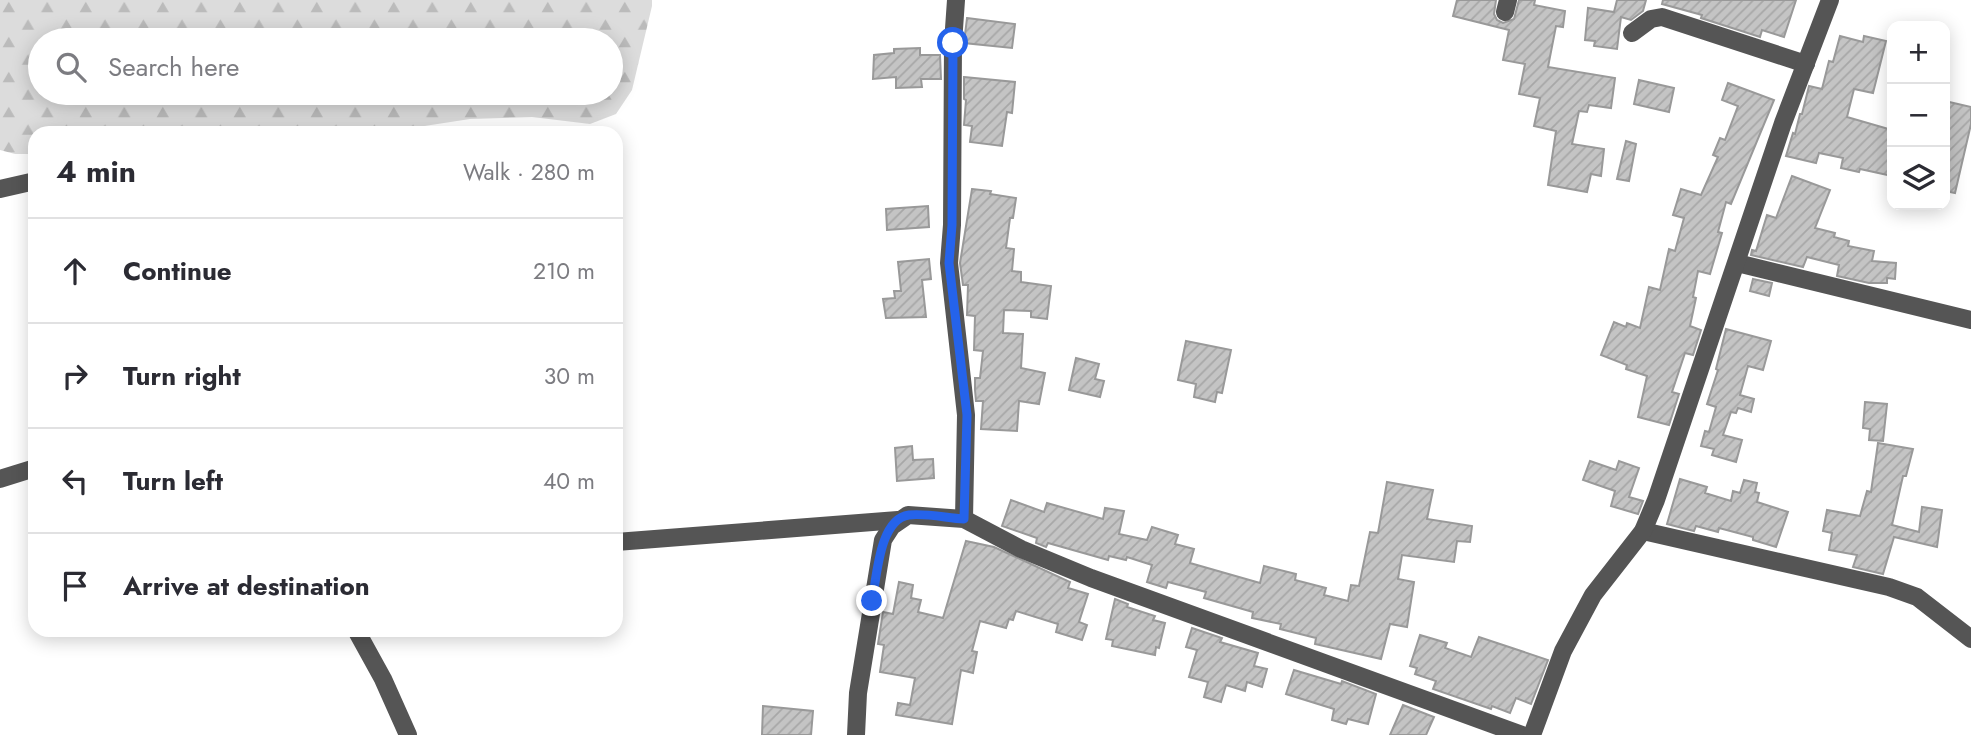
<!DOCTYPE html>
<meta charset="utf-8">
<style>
:root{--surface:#fff;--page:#f7f7f7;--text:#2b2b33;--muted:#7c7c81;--line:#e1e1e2}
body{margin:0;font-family:Jost,sans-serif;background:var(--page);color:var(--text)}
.controls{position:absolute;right:21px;top:21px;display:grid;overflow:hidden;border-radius:14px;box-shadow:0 4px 18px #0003}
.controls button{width:63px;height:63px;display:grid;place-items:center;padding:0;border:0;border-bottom:2px solid var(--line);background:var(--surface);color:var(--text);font:35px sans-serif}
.stop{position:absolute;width:21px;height:21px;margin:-16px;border:5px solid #2563eb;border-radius:50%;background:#fff}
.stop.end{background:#2563eb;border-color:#fff;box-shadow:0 2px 7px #0008}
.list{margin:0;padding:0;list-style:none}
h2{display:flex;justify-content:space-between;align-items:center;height:91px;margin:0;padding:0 28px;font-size:30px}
h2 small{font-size:23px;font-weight:400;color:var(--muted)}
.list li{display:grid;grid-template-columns:46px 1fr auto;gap:21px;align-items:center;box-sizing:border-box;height:105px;padding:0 28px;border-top:2px solid var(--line)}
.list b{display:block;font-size:26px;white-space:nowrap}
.list em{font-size:23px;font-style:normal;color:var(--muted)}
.icon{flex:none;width:38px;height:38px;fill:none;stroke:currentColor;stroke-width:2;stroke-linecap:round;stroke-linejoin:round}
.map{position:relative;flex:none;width:1971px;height:735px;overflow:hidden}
.search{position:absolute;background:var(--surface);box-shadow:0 4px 18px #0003;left:28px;top:28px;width:595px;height:77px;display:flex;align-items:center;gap:18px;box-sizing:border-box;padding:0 24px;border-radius:38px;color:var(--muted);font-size:26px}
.panel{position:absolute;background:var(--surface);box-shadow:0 4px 18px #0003;left:28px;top:126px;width:595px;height:511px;border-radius:21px}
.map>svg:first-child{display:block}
.forest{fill:url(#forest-firs);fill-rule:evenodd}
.building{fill:url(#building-hatch);stroke:#999;stroke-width:2}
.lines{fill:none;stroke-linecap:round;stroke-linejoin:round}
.minor{stroke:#555;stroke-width:18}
.route{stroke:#2563eb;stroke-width:9}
</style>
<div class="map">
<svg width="1971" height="735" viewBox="0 0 1971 735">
<defs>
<pattern id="forest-firs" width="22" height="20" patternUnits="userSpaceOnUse" patternTransform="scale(1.75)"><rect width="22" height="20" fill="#dcdcdc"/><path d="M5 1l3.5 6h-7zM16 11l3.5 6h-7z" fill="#bbb"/></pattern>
<pattern id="building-hatch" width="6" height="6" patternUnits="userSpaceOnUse" patternTransform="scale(1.75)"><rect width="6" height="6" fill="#c4c4c4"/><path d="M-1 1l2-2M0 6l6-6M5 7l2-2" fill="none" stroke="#a7a7a7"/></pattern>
</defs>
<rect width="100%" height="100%" fill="#fff"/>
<path class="forest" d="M0,0H652V6L632,90L616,114L590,124L532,117L470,119L379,133H35V154H15L0,150ZM40,40H611V93H40Z"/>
<g class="building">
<path d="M1457,0H1496L1494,14L1497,20L1503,23L1514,19L1519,0H1535L1534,5L1565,11L1563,27L1556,26L1548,67L1615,78L1611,108L1589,105L1587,112L1579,111L1572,144L1604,149L1601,176L1591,174L1587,192L1548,185L1556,131L1534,126L1540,98L1519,94L1525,64L1503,60L1509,30L1453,16Z"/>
<path d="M1617,0H1646L1643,11L1631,20L1621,17L1617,49L1594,46L1595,41L1585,40L1588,8L1614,12Z"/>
<path d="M1663,0H1796L1784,37L1762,30L1760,37L1701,18L1702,15L1662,4Z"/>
<path d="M967,18L1015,24L1012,48L964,43Z"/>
<path d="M1840,36L1863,42L1864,36L1886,41L1873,93L1854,89L1847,117L1892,130V176L1860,169L1859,172L1841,168L1843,158L1819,153L1816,163L1786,156L1793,133L1795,134L1800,114H1802L1809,86L1822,89L1829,61L1833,62Z"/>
<path d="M920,48V55H940L941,79H921L922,87L896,88V77L873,79L874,55L894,53V49Z"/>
<path d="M964,77L1015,82L1012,113L1007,112L1002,146L970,142L972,126L964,125L966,100L964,99Z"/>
<path d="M1639,80L1674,88L1669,112L1634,104Z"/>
<path d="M1728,83L1774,100L1731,204L1726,202L1718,232L1722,233L1710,274L1698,271L1693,297L1696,298L1690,326L1701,330L1693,355L1685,353L1672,392L1679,394L1669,425L1638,417L1647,376L1626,369L1627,365L1601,355L1614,322L1626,327L1627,323L1640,328L1649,287L1660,290L1669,249L1675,251L1684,218L1673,215L1681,189L1701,195L1718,157L1713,155L1720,138L1725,140L1738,106L1722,100Z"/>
<path d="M1945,101L1971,107V124L1955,193L1945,191Z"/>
<path d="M1626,141L1636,144L1629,181L1617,179Z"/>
<path d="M1792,176L1830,190L1815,228L1835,233L1834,237L1849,241L1848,246L1874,251L1872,261L1896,263L1895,279L1887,278V283H1869L1837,276L1839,265L1807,257L1803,267L1751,255L1752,250L1756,251L1767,215L1776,218Z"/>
<path d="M972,189L991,191L990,194L1016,198L1013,218H1010L1006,248L1014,249L1012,271L1021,272V282L1051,286L1047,319L1031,317V311L1004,310L1003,333L1023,334L1021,368L1045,373L1039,404L1019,401L1017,431L981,429L983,401H976L975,390V378H980L983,351L974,350L975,316L967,315L968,285H963L960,263Z"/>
<path d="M928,206L929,227L887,230L886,209Z"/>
<path d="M929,259L931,279L922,280L926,317L886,318L883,299L895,298L894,291H901L898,262Z"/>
<path d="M1753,279L1772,283L1769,296L1750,291Z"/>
<path d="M1726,329L1771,341L1763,370L1748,366L1740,395L1754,399L1751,412L1738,408L1736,413L1731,412L1723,435L1742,440L1736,462L1712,455L1714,449L1701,446L1705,431L1709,432L1716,407L1707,404L1718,370L1716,369Z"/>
<path d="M1186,341L1231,350L1222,393L1217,392L1215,402L1194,397L1196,384L1178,380Z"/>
<path d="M1076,358L1099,364L1095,379L1104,381L1100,397L1069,390Z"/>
<path d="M1865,402L1887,404L1883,441L1869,440L1870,429L1863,428Z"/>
<path d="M1878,443L1913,449L1906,476H1903L1892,525L1919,532L1922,507L1942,510L1937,547L1894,537L1883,574L1853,567L1857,555L1829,550L1832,533L1823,531L1827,510L1860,516L1867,491L1871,492Z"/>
<path d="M912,446L913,460L933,459L934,478L897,481L895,448Z"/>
<path d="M1590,461L1616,470L1619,461L1639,468L1629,497L1643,501L1638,514L1611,506L1615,491L1583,480Z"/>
<path d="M1680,479L1707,487L1705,493L1731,501L1733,491L1740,493L1744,480L1757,483L1755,492L1759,493L1757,502L1788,512L1776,547L1753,540V537L1719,528L1718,532L1696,526L1694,531L1667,524Z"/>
<path d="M1387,482L1433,490L1427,519L1472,526L1470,542L1457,541L1454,562L1402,555L1398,579L1414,582L1407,627L1390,624L1381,659L1315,644L1316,638L1280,629L1281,624L1252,618L1253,612L1204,598L1206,592L1168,582L1166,588L1147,582L1152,565L1127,557L1126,560L1109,556L1108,560L1048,543L1046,547L1036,543L1037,538L1002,526L1011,500L1044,512L1047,503L1103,519L1105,508L1124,511L1119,534L1147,540L1152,527L1178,535L1175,544L1194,549L1190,563L1260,583L1264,566L1296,574L1295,580L1326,588L1324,595L1348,601L1351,585L1359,586L1370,532L1378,533Z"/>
<path d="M966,541L994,547L1070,582L1068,588L1088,594L1079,622L1087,625L1082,640L1056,632L1058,624L1016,611L1013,620L1009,619L1006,628L980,621L972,651L977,652L973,673L961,670L952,724L896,715L898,703L910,705L915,678L880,672L884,645L878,644L883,612L893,614L899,582L913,585L911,598L921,600L918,612L943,618Z"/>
<path d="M1115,599L1128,604L1127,607L1155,616L1153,620L1165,623L1159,648L1156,647L1155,655L1112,646L1113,640L1106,639Z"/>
<path d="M1192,628L1222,638L1220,642L1258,653L1254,666L1267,669L1262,687L1247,682L1245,691L1226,685L1221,702L1204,697L1208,682L1189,677L1197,650L1186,647Z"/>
<path d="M1420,635L1447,643L1445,648L1471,657L1479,637L1548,660L1531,704L1516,698L1510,713L1492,706L1491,709L1433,689L1436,681L1415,674L1417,668L1410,666Z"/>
<path d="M1294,670L1341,684L1342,681L1376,694L1368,724L1348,719L1346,724L1332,720L1334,709L1286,694Z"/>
<path d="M1403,705L1434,717L1426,735H1390Z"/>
<path d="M763,706L813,711L811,735H762Z"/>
</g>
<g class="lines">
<g class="minor">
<path d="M956,0L953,43L952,225L949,263L966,415L964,519"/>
<path d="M1505,12L1508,0"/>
<path d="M1632,33L1651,19L1662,17L1806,64"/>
<path d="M0,189L35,181"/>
<path d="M1737,263L1971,320"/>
<path d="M0,479L35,468"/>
<path d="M1643,531L1889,587L1917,597L1971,639"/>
<path d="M616,542L898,520"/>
<path d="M356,630L383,679L408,735"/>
<path d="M856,735L858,693L883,540L892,526L908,515L964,519L1021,549L1091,578L1522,735"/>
<path d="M1532,735L1563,651L1593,595L1643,531L1656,500L1783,123L1830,0"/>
</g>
</g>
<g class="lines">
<path class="route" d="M872,601C877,577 879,519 909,515C926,513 947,518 964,519L967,415L949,263L952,225L953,43"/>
</g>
</svg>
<div class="controls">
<button>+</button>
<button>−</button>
<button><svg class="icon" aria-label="layers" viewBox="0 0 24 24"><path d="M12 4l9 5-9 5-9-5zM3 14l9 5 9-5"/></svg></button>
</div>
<div class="stop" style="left:953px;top:43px"></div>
<div class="stop end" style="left:872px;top:601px"></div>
<div class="search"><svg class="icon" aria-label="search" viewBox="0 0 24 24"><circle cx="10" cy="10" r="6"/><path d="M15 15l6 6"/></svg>Search here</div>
<section class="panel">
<h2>4 min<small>Walk · 280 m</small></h2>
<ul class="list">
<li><svg class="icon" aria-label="ahead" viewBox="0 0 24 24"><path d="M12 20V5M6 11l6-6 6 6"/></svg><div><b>Continue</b></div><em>210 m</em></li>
<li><svg class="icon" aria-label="right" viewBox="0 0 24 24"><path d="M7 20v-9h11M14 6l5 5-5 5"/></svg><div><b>Turn right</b></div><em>30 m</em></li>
<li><svg class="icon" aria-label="left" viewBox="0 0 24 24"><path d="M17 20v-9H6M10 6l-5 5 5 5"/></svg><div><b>Turn left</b></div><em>40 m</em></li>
<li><svg class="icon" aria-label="arrive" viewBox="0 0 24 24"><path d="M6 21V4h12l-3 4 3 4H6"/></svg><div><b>Arrive at destination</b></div></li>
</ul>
</section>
</div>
